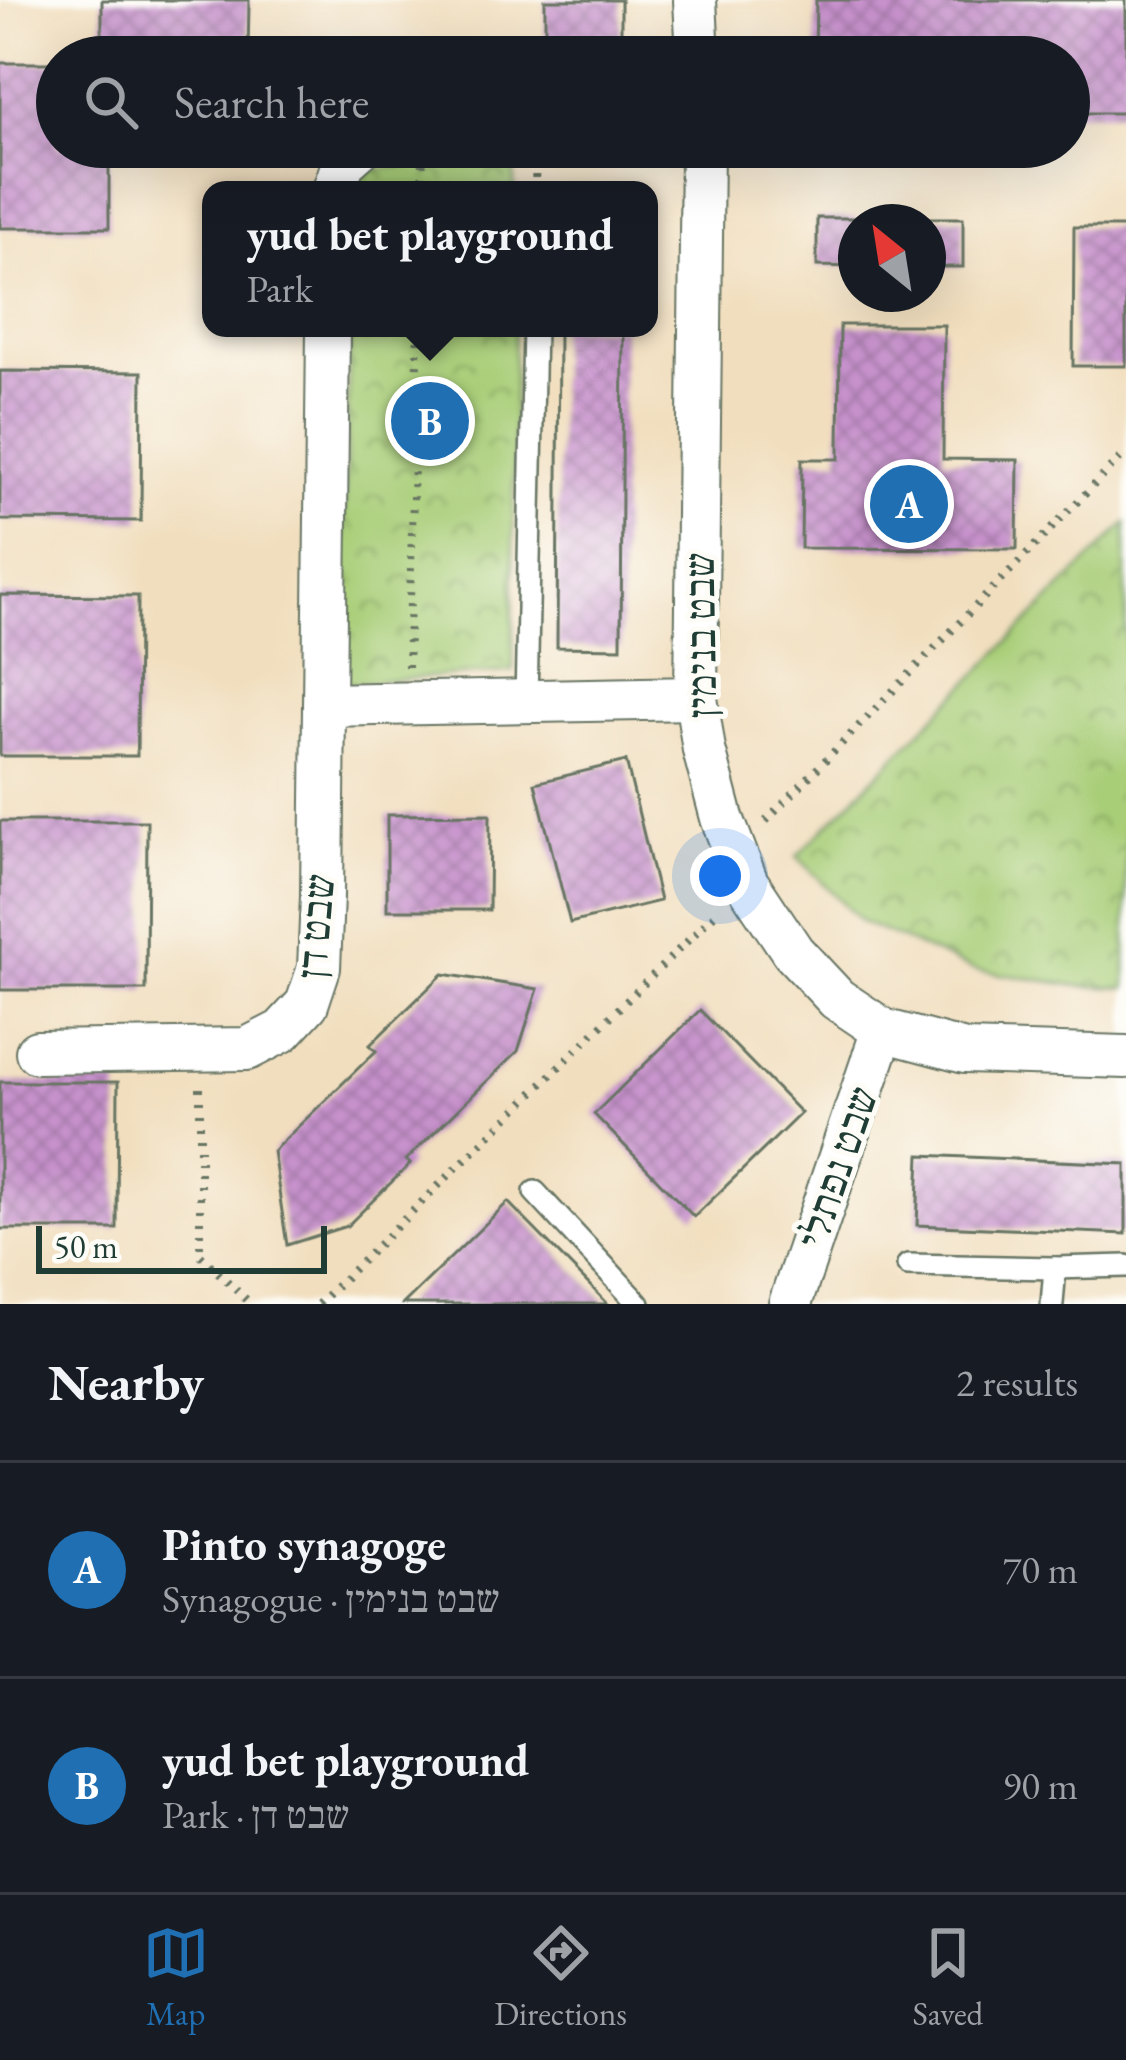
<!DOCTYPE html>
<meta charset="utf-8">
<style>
:root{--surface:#171b24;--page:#242831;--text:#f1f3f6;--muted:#9ea1a6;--line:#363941;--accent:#1f6fb2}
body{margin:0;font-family:"EB Garamond","Frank Ruhl Libre",serif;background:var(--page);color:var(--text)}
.compass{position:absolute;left:838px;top:204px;width:108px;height:108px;border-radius:50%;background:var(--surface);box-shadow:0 12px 48px #0002;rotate:330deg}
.scale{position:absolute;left:36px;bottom:30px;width:291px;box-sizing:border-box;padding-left:12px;border:6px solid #1f3d34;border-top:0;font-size:33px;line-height:42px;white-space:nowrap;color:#1f3d34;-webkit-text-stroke:9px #fdfcf7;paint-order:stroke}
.you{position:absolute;left:720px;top:876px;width:42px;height:42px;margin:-30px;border:9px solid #fff;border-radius:50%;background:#1a73e8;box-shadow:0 0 0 18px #1a73e833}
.badge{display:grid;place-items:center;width:78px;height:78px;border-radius:50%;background:var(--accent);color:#fff;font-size:39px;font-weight:700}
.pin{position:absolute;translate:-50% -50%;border:6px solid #fff;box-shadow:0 3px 12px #0006}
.popup{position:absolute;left:202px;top:181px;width:456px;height:156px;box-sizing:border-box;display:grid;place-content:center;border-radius:24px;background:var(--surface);filter:drop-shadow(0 3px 9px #0005);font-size:39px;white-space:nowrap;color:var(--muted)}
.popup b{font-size:45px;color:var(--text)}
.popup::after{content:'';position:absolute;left:50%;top:100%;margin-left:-24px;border:24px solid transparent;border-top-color:var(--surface)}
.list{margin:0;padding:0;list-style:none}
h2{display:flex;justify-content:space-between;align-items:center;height:156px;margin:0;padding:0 48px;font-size:51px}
h2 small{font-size:39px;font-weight:400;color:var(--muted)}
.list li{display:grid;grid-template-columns:78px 1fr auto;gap:36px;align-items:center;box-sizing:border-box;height:216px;padding:0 48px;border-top:3px solid var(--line)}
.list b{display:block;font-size:45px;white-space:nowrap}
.list p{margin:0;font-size:39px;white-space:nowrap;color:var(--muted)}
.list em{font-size:39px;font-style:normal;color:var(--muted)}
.icon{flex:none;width:66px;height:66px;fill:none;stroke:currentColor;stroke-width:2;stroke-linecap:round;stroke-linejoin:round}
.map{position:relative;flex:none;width:1126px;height:1304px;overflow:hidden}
.search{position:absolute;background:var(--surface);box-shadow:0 12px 48px #0002;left:36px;right:36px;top:36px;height:132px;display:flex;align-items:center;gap:30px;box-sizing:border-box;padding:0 42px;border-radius:66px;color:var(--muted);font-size:45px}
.sheet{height:588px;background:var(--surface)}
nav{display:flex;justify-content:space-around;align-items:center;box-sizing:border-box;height:168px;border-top:3px solid var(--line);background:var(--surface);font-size:33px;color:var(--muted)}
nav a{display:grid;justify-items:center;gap:6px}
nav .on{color:var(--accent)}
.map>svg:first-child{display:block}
.park{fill:url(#park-crowns);stroke:#648656;stroke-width:3}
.building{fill:url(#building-cross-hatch)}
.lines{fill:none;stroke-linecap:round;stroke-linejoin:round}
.service-casing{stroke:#687564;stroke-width:26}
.minor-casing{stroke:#687564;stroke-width:46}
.path{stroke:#687564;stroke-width:8;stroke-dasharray:3 9;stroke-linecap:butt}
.service{stroke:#fff;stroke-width:21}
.minor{stroke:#fff;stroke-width:42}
.labels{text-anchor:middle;stroke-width:10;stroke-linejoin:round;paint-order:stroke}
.street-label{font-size:42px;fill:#1f3d34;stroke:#fdfcf7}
</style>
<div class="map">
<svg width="1126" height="1304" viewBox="0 0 1126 1304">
<defs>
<pattern id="park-crowns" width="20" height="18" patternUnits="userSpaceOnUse" patternTransform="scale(3)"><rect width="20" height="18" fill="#a9ce78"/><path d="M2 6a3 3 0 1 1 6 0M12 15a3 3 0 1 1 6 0" fill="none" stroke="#89a863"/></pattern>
<pattern id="building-cross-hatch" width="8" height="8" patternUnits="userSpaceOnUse" patternTransform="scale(3)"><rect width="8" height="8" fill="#c792cc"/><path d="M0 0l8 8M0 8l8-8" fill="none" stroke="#a178a6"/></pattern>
</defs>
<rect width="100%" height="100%" fill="#fdfcf7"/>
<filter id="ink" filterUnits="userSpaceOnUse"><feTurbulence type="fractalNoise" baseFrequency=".00833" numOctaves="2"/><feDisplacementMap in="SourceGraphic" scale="24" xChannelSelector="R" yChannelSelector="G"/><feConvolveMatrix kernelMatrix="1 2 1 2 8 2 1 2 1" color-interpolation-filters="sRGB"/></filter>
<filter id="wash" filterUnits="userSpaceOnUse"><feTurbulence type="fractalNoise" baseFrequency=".004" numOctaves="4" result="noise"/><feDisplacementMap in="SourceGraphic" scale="48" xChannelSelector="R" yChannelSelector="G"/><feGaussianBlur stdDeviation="2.7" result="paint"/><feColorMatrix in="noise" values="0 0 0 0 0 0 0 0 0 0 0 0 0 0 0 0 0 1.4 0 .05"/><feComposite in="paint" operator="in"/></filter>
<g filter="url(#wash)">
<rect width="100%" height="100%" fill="#f1debe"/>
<g class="park">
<path d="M514,156V190H353L354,171Z"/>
<path d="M350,328H514L513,671L340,684Z"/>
<path d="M1126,523V988L1079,986L974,970L862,922L797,856Z"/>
</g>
<g id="blocks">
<g class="building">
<path d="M102,0H249L248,57H102Z"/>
<rect x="545" y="0" width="76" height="57"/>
<path d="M816,0H1126V113H1069V57H815Z"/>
<path d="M0,63H57V147H109V228H0Z"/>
<path d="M817,218H856V267L817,266Z"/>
<rect x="928" y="218" width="35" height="49"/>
<path d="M1074,227H1126V366H1073Z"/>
<path d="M840,325H944L943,459L1018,460L1017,549L801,548L802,459H839Z"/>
<path d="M559,328H623L621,648L557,647Z"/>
<path d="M0,371L142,372L141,521L0,520Z"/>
<path d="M0,595L138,596L137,756H0Z"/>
<path d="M626,761L660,901L570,923L535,783Z"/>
<path d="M490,814L489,910H387V815Z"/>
<path d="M0,821H147L146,990H0Z"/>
<path d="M443,974L538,989L518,1051L406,1160L410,1164L347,1226L287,1245L273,1151L376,1051L370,1045Z"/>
<path d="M700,1010L801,1113L694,1217L594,1114Z"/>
<path d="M0,1082H118L117,1229H0Z"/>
<path d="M920,1155L1126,1164V1234L917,1225Z"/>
<path d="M508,1202L608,1304H403Z"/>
</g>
</g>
</g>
<g filter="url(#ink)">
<use href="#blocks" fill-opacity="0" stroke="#687564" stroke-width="3"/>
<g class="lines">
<g class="service-casing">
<g id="service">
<path d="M526,702L534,328"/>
<path d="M535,1192L639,1304"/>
<path d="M908,1265L1055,1268L1126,1266"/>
<path d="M1052,1304L1055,1268"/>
</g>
</g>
<g class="minor-casing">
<g id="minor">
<path d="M695,0L698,57"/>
<path d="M702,147L696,698L704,750L722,818L747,883L793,952L837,999L883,1030L965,1052L1126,1057"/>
<path d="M334,190L343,163L361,147"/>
<path d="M324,705L696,698"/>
<path d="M37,1052L247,1049L282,1031L307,1004L319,968L322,896L328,328"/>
<path d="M790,1304L883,1030"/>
</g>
</g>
<g class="path">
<path d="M422,190L423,147"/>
<path d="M535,190L536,147"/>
<path d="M408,667L418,328"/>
<path d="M766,821L1126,452"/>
<path d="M200,1088V1255L251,1304"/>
<path d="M318,1304L719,910"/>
</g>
<use href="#service" class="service"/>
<use href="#minor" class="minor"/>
</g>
</g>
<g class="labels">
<g class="street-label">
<text transform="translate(700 635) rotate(-91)" y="15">שבט בנימין</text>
<text transform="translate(315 926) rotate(-85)" y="15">שבט דן</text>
<text transform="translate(837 1167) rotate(-71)" y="15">שבט נפתלי</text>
</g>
</g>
</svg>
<svg class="compass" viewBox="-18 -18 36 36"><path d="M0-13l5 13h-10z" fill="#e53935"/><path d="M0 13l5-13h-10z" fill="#9ea1a6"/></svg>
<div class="scale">50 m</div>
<div class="you"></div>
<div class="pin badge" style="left:909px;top:504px">A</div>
<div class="pin badge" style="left:430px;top:421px">B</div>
<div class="popup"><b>yud bet playground</b>Park</div>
<div class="search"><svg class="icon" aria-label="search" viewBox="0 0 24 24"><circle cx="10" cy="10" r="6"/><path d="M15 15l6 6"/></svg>Search here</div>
</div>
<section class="sheet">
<h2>Nearby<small>2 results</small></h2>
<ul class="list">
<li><span class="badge">A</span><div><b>Pinto synagoge</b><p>Synagogue · שבט בנימין</p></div><em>70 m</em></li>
<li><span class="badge">B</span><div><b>yud bet playground</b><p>Park · שבט דן</p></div><em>90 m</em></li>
</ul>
</section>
<nav>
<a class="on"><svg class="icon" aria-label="map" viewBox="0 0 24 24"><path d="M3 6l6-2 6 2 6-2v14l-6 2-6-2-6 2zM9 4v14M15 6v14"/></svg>Map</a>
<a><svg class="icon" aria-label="directions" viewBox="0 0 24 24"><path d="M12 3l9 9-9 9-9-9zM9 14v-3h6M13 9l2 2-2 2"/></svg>Directions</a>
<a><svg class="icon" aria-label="saved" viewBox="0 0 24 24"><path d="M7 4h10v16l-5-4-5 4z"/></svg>Saved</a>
</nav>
